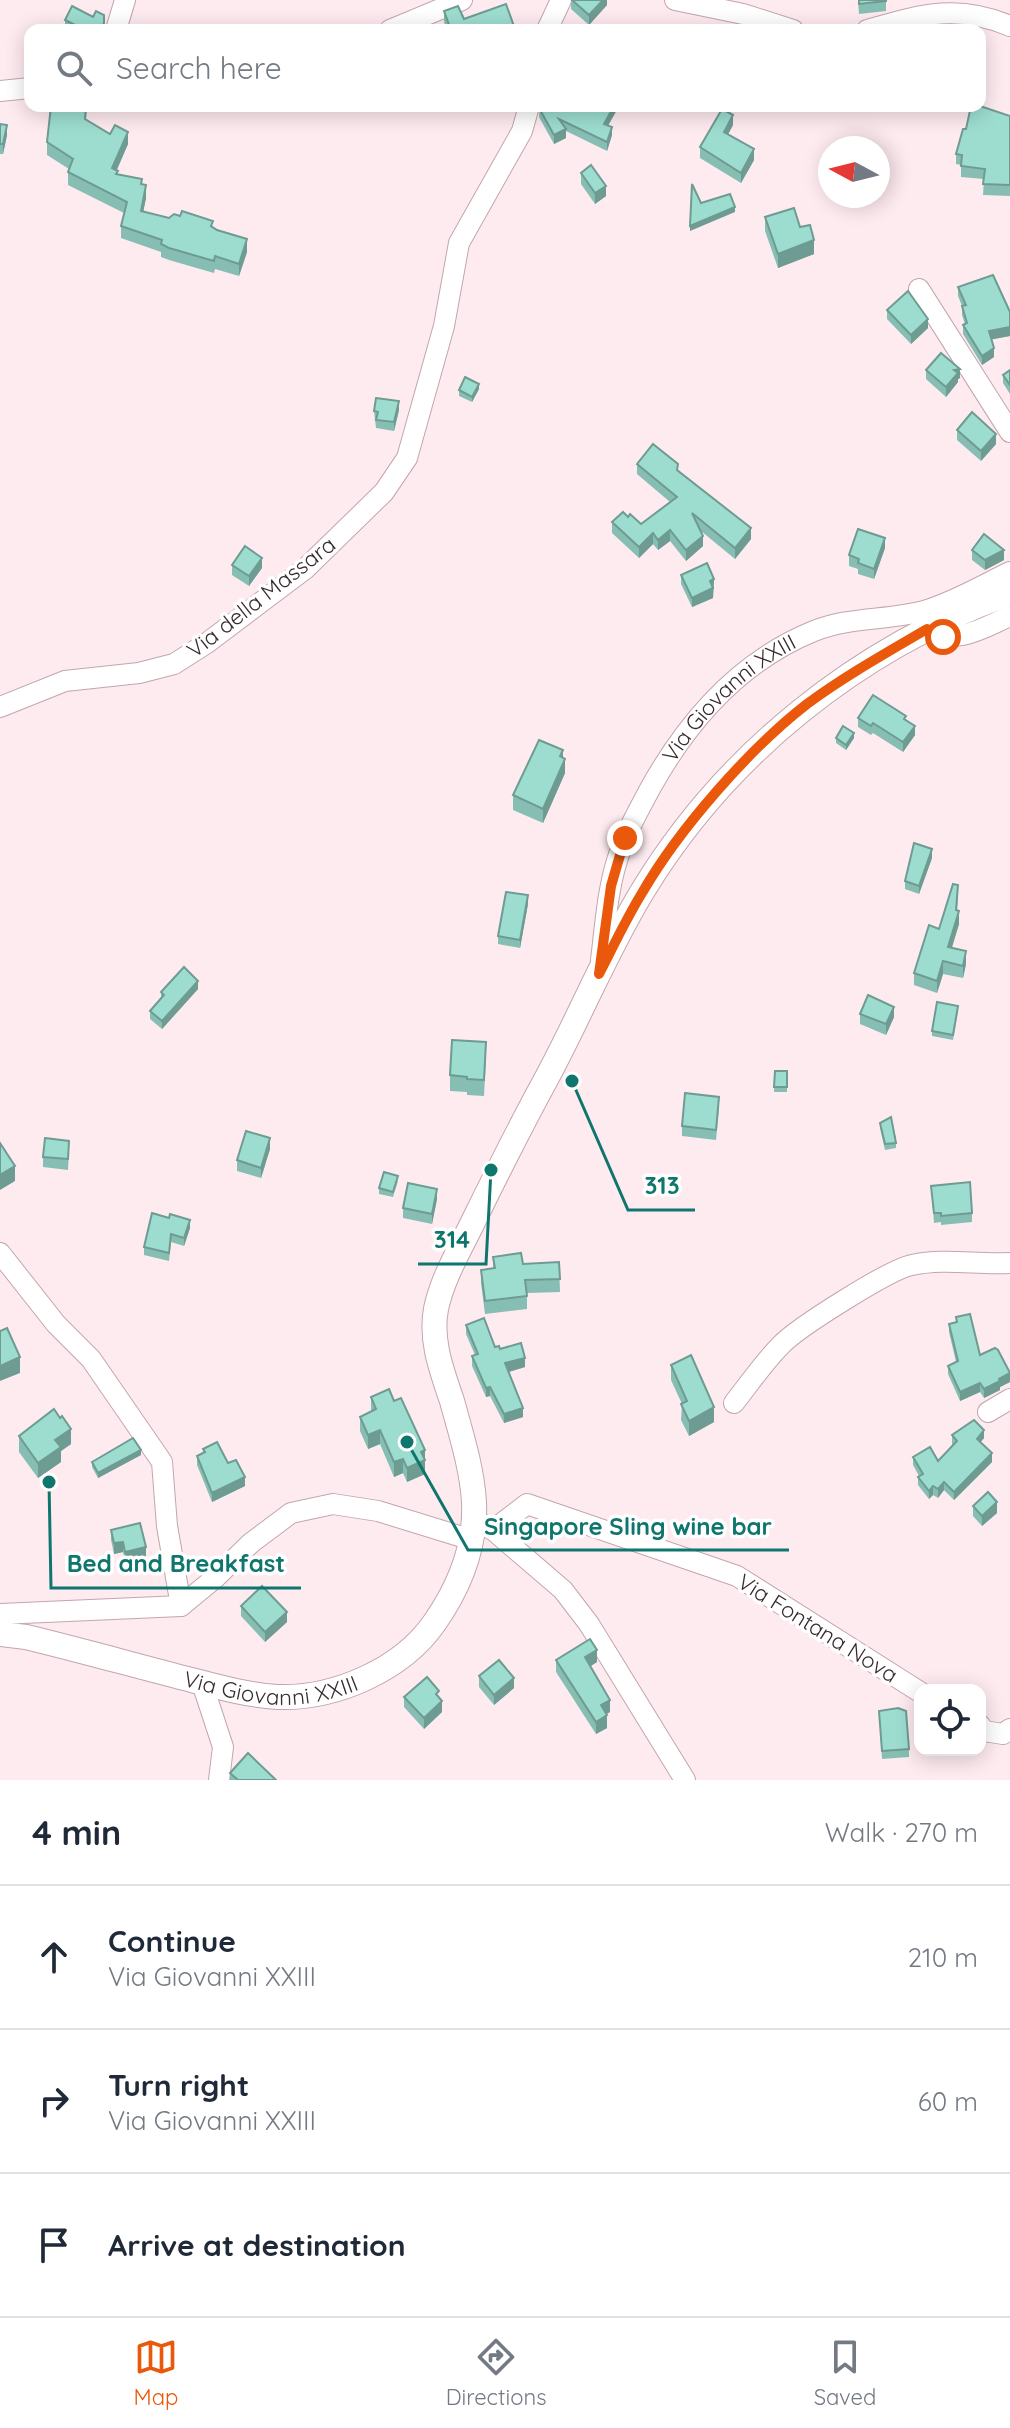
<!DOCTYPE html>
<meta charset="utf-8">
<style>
:root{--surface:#fff;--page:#f6f6f7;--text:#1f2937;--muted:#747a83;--line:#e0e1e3;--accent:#ea580c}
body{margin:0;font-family:Quicksand,sans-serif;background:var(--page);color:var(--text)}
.controls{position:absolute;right:24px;bottom:24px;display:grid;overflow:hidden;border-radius:16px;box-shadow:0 4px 20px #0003}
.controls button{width:72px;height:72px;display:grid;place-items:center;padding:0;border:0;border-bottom:2px solid var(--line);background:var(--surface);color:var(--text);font:40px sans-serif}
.compass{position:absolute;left:818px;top:136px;width:72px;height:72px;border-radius:50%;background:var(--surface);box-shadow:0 4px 20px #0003;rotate:277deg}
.stop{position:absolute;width:24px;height:24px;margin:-18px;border:6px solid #ea580c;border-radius:50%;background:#fff}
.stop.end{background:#ea580c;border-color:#fff;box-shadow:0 2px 8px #0008}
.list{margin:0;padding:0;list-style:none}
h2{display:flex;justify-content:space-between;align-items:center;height:104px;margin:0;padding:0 32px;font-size:34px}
h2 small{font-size:26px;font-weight:400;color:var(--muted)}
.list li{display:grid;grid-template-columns:52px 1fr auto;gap:24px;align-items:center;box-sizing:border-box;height:144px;padding:0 32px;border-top:2px solid var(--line)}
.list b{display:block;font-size:30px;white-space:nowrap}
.list p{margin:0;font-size:26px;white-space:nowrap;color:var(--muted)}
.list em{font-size:26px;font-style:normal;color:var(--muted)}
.icon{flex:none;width:44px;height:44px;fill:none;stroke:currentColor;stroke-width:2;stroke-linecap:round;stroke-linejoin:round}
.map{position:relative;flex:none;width:1010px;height:1780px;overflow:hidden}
.search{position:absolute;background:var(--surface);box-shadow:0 4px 20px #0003;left:24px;right:24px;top:24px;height:88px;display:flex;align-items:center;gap:20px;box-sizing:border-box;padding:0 28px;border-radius:16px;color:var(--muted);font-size:30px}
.sheet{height:536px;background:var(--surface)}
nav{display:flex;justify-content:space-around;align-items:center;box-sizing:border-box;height:112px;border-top:2px solid var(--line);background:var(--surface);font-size:22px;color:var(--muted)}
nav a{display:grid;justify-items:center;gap:4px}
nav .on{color:var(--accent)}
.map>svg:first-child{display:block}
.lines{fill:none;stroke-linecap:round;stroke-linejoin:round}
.minor-casing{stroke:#c3a5ad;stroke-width:22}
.major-casing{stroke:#c3a5ad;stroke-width:26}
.minor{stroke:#fff;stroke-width:20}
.major{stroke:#fff;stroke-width:24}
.wall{fill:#87beb3}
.shaded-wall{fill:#6e9b92}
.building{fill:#9dddd0;stroke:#6e9b92;stroke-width:2}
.route{stroke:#ea580c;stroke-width:10}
.labels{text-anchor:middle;stroke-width:7;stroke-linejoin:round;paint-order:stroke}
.street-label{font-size:22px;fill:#372b2f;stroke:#fefefe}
.leader{fill:none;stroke:#0f766e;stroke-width:3}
.callout-dot{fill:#0f766e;stroke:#fefefe;stroke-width:3}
.callout-label{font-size:24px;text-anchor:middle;font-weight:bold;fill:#0f766e;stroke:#fefefe;stroke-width:7;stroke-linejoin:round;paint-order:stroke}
</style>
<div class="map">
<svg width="1010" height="1780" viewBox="0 0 1010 1780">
<rect width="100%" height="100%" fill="#feebf0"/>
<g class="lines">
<g class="minor-casing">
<g id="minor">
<path d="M675,0L743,14L793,30"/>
<path d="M116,30L125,0"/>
<path d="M390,30L462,0"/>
<path d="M547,30L561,0"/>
<path d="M867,30C920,15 957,3 1010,26"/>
<path d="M0,91L30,88"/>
<path d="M919,289L1010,432"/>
<path d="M927,629C959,645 980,629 1010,616"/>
<path d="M0,707L65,681L139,673L174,664L207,643L305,569L384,492L407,458L444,326L459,243L522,131L529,106"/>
<path id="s1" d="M601,960C605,928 607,895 616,864C624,836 637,813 651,787C689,719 740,661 814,631C851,616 890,621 927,610C956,601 983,585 1010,572"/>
<path d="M0,1253L56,1324L91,1359L162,1462L167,1526L181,1606"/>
<path d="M734,1403C749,1384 764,1362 781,1345C797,1328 890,1269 912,1265C945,1258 977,1265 1010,1263"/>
<path d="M988,1412L1010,1399"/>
<path d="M475,1520L493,1530L527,1504L737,1576L920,1692"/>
<path d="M493,1530L563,1590L589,1624L685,1780"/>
<path d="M0,1614L181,1606L215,1578L251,1543L291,1513L333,1504L378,1511L472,1540"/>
<path d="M202,1683L223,1747L219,1780"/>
<path d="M980,1725L984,1731L1003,1734L1010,1729"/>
</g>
</g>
<g class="major-casing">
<g id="major">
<path id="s2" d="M0,1634L26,1637C76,1649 126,1663 176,1676C208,1684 244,1695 277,1697C335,1699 402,1670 435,1622C460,1586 476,1546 474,1502C472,1468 461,1434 452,1401C442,1371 430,1341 436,1309C442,1279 460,1249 473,1222C496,1175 519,1129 544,1083C578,1021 605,953 642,892C726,753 859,648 1010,593"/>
</g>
</g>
<use href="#minor" class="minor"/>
<use href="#major" class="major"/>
</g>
<g class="wall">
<path d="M571,0H607V5L589,25L571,9Z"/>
<path d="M858,0H886V11L859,14Z"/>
<path d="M444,11L464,19L515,30H447L444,22Z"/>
<path d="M104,15V30H65V20Z"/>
<path d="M87,106L86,120L128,144L117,170L118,174L142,184L146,198L143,212L213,227L247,252L239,276L215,269L214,273L169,260L161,257V252L121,238V226L124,213L68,185V172L69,169L47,155V142Z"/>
<path d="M540,106H619L608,125L612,135L607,151L566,131V138L554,144L539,117Z"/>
<path d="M0,124L7,135L3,154H0Z"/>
<path d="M733,125L728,134L754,160L741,183L700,158V147Z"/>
<path d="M956,154L1010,155V196L983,195L984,179L961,177V165L956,164Z"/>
<path d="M581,173L606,196L595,204L581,184Z"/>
<path d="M765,217L800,227L814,254L778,268L765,231Z"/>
<path d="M958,287L1010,312V336L992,339L994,357L982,365L963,334V325L965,324L962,315V306L958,296Z"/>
<path d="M887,310L928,328L911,344L887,319Z"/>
<path d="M926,370L960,378L958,379V382L946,397L926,379Z"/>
<path d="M1010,370V394L1003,383V375Z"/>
<path d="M479,389L472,402L459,396V390Z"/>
<path d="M399,410L394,431L376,428L374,411Z"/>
<path d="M957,430L996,444L981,461L957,440Z"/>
<path d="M637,464L678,471L751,539L735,559L701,531L703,546L686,561L670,541L658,550L653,544L639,558L612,533V522L628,517L641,524L670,502L637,474Z"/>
<path d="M885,548L874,579L858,574V569L849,566V555Z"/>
<path d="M972,550L1004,560L985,570L972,560Z"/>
<path d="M232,565L262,568L249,586L232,575Z"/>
<path d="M681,575L714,579L713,598L692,607L681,584Z"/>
<path d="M858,718L906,721L915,735L903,752L873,733L871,735L858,727Z"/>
<path d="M836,738H854L846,750L836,743Z"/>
<path d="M563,758L565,773L543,823L513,810V795Z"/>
<path d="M932,858L919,894L905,889V881Z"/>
<path d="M958,898L957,911L959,924L952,948L966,964L963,978L943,974L937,993L914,985V973Z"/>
<path d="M528,904L520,948L498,944V936Z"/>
<path d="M198,989L162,1029L150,1019V1011L161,999V992Z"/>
<path d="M958,1011L953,1040L932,1036V1031Z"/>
<path d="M860,1014L894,1017L886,1035L860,1024Z"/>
<path d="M486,1058L484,1096L467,1095V1092L450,1091V1075Z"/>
<path d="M775,1071H787V1092H774Z"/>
<path d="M719,1108L716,1140L682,1136V1126Z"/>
<path d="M880,1123L896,1136V1148L885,1150L880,1128Z"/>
<path d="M270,1149L261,1178L237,1171V1160Z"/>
<path d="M69,1151L68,1170L43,1167V1157Z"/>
<path d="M398,1181L393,1197L379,1194V1188Z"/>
<path d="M931,1186L972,1213V1222L941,1225V1222L934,1223Z"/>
<path d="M437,1199L432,1224L403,1218V1208Z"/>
<path d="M169,1218L190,1228L184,1246L171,1242L169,1261L144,1255V1247Z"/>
<path d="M493,1257L523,1264L559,1262L560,1292L527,1293V1309L485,1314L481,1283V1270L493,1268Z"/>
<path d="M956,1317L980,1355L1010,1382L1000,1387V1390L984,1398L980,1392L960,1401L948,1374V1366L956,1362L949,1332V1324L956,1322Z"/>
<path d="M466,1325L495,1347L500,1349L525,1367L509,1372L523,1417L504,1423L490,1396L486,1397L472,1366V1356L475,1355L466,1334Z"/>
<path d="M671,1365L714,1422L689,1436L681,1420L682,1404L671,1380Z"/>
<path d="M371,1397L394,1401L425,1450V1474L407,1482L403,1473L394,1477L380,1444L368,1449L360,1431V1417L371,1412Z"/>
<path d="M952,1435L984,1438L980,1442L992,1462L954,1500L944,1490L938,1498L933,1495L929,1499L918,1485V1477L919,1476L913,1465V1457L938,1461L953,1445L952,1444Z"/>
<path d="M19,1436L71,1444L61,1451V1462L38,1478L19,1452Z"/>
<path d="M203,1449L245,1486L212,1502L197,1465V1456L203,1452Z"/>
<path d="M141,1455L98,1478L92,1467V1462Z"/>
<path d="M973,1506L997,1513L982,1526L973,1516Z"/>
<path d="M111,1530L146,1557L125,1562L123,1552L114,1554L111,1540Z"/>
<path d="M241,1606L287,1622L265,1642L241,1616Z"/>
<path d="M556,1660L597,1662L590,1666L610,1712L606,1714L607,1728L596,1734L556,1672Z"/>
<path d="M479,1676L514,1688L494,1705L479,1687Z"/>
<path d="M404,1697L442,1712L424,1729L404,1707Z"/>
<path d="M879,1711L909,1749V1757L882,1759Z"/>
<path d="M230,1773L276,1780H230Z"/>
</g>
<g class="shaded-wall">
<path d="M603,0H607V5L589,25V15Z"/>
<path d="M614,106H619L604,133V124Z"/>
<path d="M733,115V125L724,142V132Z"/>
<path d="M7,125V135L3,154V144Z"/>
<path d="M612,127V135L607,151V142Z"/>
<path d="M566,129V138L554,144V135Z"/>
<path d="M128,132V144L112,180V168Z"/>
<path d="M754,149V160L741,183V173Z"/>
<path d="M146,185V198L141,223V211Z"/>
<path d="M606,186V196L595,204V193Z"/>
<path d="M735,207V212L690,231V226Z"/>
<path d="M247,239V252L239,276V264Z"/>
<path d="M814,240V254L778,268V254Z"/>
<path d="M928,319V328L911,344V335Z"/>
<path d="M1010,327V336L989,340V331Z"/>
<path d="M994,348V357L982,365V356Z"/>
<path d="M960,369V378L958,379V382L946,397V387L954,370Z"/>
<path d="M479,384V389L472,402V397Z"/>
<path d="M399,401V410L394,431V422Z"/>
<path d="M996,434V444L981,461V451Z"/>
<path d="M751,528V539L735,559V548Z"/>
<path d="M670,530V541L658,550V540Z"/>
<path d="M653,533V544L639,558V547Z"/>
<path d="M703,536V546L686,561V550Z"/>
<path d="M885,538V548L874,579V569Z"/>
<path d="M1004,550V560L985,570V560Z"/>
<path d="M262,558V568L249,586V576Z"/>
<path d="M714,579L713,598L692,607V598L710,581Z"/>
<path d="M915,726V735L903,752V742Z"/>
<path d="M854,733V738L846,750V745Z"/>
<path d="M563,750V764L565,759V773L543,823V809Z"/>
<path d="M932,849V858L919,894V886Z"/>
<path d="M958,885L956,921L959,911V924L948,959V947L956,910Z"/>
<path d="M528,895V904L520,948V940Z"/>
<path d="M966,951V964L963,978V966Z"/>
<path d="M943,961V974L937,993V981Z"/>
<path d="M198,981V989L162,1029V1021Z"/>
<path d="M894,1007V1017L886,1035V1024Z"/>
<path d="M270,1138V1149L261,1178V1168Z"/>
<path d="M15,1166V1181L0,1190V1175Z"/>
<path d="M437,1189V1199L432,1224V1214Z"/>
<path d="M190,1220V1228L184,1246V1238Z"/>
<path d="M20,1357V1373L0,1381V1366Z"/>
<path d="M525,1358V1367L505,1373V1363Z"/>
<path d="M1010,1373V1382L1000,1387V1390L984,1398V1389L999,1379Z"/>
<path d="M980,1383V1392L960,1401V1392Z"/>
<path d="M490,1387V1396L486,1397V1388Z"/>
<path d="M714,1407V1422L689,1436V1421Z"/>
<path d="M523,1408V1417L504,1423V1414Z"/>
<path d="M71,1429V1444L61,1451V1462L38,1478V1463L55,1440Z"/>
<path d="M380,1430V1444L368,1449V1435Z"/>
<path d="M984,1430V1438L977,1447V1439Z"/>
<path d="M141,1450V1455L98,1478V1473Z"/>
<path d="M425,1450V1474L407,1482V1468L421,1452Z"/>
<path d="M992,1453V1462L954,1500V1492Z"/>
<path d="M403,1459V1473L394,1477V1462Z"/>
<path d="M245,1477V1486L212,1502V1493Z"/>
<path d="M944,1482V1490L938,1498V1489Z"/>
<path d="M933,1486V1495L929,1499V1491Z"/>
<path d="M997,1502V1513L982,1526V1516Z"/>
<path d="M123,1542V1552L114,1554V1543Z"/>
<path d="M146,1547V1557L125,1562V1552Z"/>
<path d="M287,1612V1622L265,1642V1632Z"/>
<path d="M597,1650V1662L585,1670V1657Z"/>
<path d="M514,1678V1688L494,1705V1695Z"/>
<path d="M610,1700V1712L601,1717V1705Z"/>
<path d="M442,1701V1712L424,1729V1718Z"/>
<path d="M607,1715V1728L596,1734V1722Z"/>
</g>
<g class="building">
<path d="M572,0H603L589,15Z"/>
<path d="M859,0H886V1L859,4Z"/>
<path d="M506,4L515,29L511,30H451L444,11L458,6L464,19Z"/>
<path d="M72,6L93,17L96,11L104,15V23L100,30H85L65,20Z"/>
<path d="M51,106H86L85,119L110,134L115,125L128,132L112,168L118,171L116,174L142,179L141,184L146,185L141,211L169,218L174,214L180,216L182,211L213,221L211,226L217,230L247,239L239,264L215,256L214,261L169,248L161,244L162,240L121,226L127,202L68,172L73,159L47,142Z"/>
<path d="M540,106H614L604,124L612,127L607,142L559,119L566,129L554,135L539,108Z"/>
<path d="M971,106H980L1010,116V185L983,184L985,169L961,166L962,155L956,154L963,129H966Z"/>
<path d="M722,109L733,115L724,132L754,149L741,173L700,147Z"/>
<path d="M0,124L7,125L3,144H0Z"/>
<path d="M591,165L606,186L595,193L581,173Z"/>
<path d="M692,184L701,203L730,194L735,207L690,226Z"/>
<path d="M794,208L800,227L810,225L814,240L778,254L765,217Z"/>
<path d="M993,275L1010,312V327L989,331L994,348L982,356L963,325L967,323L962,306L966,305L958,287Z"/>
<path d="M908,291L928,319L911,335L887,310Z"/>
<path d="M941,353L960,369L954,370L958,373L946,387L926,370Z"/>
<path d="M1010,370V385L1003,375Z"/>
<path d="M465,377L479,384L472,397L459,390Z"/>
<path d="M376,398L399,401L394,422L376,420L378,412L374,411Z"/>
<path d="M972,412L996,434L981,451L957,430Z"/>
<path d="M653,444L678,464L677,470L751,528L735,548L692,513L703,536L686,550L670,530L658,540L653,533L639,547L612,522L623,512L628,517L630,514L641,524L677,497L637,464Z"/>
<path d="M858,529L885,538L874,569L858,563L859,559L849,555Z"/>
<path d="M984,534L1004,550L985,560L972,550Z"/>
<path d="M245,546L262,558L249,576L232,565Z"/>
<path d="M707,563L714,579L710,581L713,588L692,598L681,575Z"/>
<path d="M873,695L906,716L904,719L915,726L903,742L873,723L871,726L858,718Z"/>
<path d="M843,726L854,733L846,745L836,738Z"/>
<path d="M539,740L563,750L560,756L565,759L543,809L513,795Z"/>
<path d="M914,843L932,849L919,886L905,881Z"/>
<path d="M953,884L958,885L956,910L959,911L948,947L966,951L963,966L943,961L937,981L914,973L929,925L939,929Z"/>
<path d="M506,892L528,895L520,940L498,936Z"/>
<path d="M184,967L198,981L162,1021L150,1011L164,995L161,992Z"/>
<path d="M868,995L894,1007L886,1024L860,1014Z"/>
<path d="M937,1002L958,1006L953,1035L932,1031Z"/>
<path d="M452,1040L486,1042L484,1080L467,1079V1077L450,1075Z"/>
<path d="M775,1071H787V1087H774Z"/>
<path d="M685,1093L719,1097L716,1130L682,1126Z"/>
<path d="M891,1117L896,1143L885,1144L880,1123Z"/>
<path d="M246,1131L270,1138L261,1168L237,1160Z"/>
<path d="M45,1138L69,1141L68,1159L43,1157Z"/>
<path d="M0,1143L15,1166L0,1175Z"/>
<path d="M384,1172L398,1176L393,1192L379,1188Z"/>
<path d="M970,1182L972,1213L941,1216V1213H934L931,1186Z"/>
<path d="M408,1183L437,1189L432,1214L403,1208Z"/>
<path d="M152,1213L169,1218L170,1214L190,1220L184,1238L171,1234L169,1253L144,1247Z"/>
<path d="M521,1253L523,1264L559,1262L560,1279L525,1280L527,1296L485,1301L481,1270L495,1268L493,1257Z"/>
<path d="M970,1314L980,1355L995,1348L998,1350L1010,1373L999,1379L1000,1381L984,1389L980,1383L960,1392L948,1366L958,1361L949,1324L957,1322L956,1317Z"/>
<path d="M484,1318L495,1347L499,1346L500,1349L521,1343L525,1358L505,1363L523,1408L504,1414L490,1387L486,1388L472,1356L478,1354L466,1325Z"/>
<path d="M7,1328L20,1357L0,1366V1331Z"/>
<path d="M691,1355L714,1407L689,1421L681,1404L687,1401L671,1365Z"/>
<path d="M389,1389L394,1401L401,1398L425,1450L421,1452L425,1460L407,1468L403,1459L394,1462L380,1430L368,1435L360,1417L376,1409L371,1397Z"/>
<path d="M54,1409L60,1418L62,1416L71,1429L55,1440L61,1447L38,1463L19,1436Z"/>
<path d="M974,1420L984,1430L977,1439L992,1453L954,1492L944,1482L938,1489L933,1486L929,1491L918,1477L923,1474L913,1457L930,1447L938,1461L957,1441L952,1435Z"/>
<path d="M133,1438L141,1450L98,1473L92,1462Z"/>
<path d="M217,1442L228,1463L236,1460L245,1477L212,1493L197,1456L205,1452L203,1449Z"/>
<path d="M988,1492L997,1502L982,1516L973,1506Z"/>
<path d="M140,1523L146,1547L125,1552L123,1542L114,1543L111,1530Z"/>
<path d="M262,1586L287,1612L265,1632L241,1606Z"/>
<path d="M590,1639L597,1650L585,1657L610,1700L601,1705L607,1715L596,1722L556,1660Z"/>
<path d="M499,1660L514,1678L494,1695L479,1676Z"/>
<path d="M427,1677L439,1691L436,1694L442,1701L424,1718L404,1697Z"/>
<path d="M898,1708L906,1711L909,1749L882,1751L879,1711Z"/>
<path d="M248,1753L276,1780H238L230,1773Z"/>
</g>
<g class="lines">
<path class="route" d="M625,838L611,886L599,974C613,947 626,919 642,893C679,829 749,749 807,704C845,676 886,653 927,629L943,637"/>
</g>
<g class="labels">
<g class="street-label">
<text transform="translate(261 597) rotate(-38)" y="8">Via della Massara</text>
<text dy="8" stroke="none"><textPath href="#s1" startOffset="302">Via Giovanni XXIII</textPath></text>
<text transform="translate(818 1628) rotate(32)" y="8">Via Fontana Nova</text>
<text dy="8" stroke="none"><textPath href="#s2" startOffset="278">Via Giovanni XXIII</textPath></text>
</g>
</g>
<path class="leader" d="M572 1081L628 1210H695M491 1170L486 1264H418M407 1442L468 1550H789M49 1482L51 1588H301"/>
<g class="callout-dot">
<circle cx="572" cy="1081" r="8"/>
<circle cx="491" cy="1170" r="8"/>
<circle cx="407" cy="1442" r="8"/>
<circle cx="49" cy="1482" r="8"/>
</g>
<g class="callout-label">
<text x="662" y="1194">313</text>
<text x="452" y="1248">314</text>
<text x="628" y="1535">Singapore Sling wine bar</text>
<text x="176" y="1572">Bed and Breakfast</text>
</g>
</svg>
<div class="controls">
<button><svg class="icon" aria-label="locate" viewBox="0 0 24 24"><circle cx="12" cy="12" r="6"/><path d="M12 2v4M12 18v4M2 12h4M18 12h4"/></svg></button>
</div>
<svg class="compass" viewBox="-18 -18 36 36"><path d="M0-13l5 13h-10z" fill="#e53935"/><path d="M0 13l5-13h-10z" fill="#747a83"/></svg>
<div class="stop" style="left:943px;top:637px"></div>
<div class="stop end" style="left:625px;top:838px"></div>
<div class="search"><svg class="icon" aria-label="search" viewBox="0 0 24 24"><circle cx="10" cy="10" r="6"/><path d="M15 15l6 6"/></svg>Search here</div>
</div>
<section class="sheet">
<h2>4 min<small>Walk · 270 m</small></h2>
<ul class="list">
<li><svg class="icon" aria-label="ahead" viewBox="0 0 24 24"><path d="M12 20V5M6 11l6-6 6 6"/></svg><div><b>Continue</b><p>Via Giovanni XXIII</p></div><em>210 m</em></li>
<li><svg class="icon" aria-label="right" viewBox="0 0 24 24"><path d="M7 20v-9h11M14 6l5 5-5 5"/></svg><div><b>Turn right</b><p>Via Giovanni XXIII</p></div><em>60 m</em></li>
<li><svg class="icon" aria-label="arrive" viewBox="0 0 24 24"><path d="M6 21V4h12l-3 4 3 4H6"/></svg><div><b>Arrive at destination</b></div></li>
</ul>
</section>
<nav>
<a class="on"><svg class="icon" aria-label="map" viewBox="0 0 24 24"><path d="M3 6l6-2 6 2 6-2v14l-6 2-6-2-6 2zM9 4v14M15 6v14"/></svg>Map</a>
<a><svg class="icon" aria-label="directions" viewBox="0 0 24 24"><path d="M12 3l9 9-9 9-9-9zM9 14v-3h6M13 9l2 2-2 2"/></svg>Directions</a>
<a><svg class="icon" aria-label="saved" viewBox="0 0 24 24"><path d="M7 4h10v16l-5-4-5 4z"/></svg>Saved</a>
</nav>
